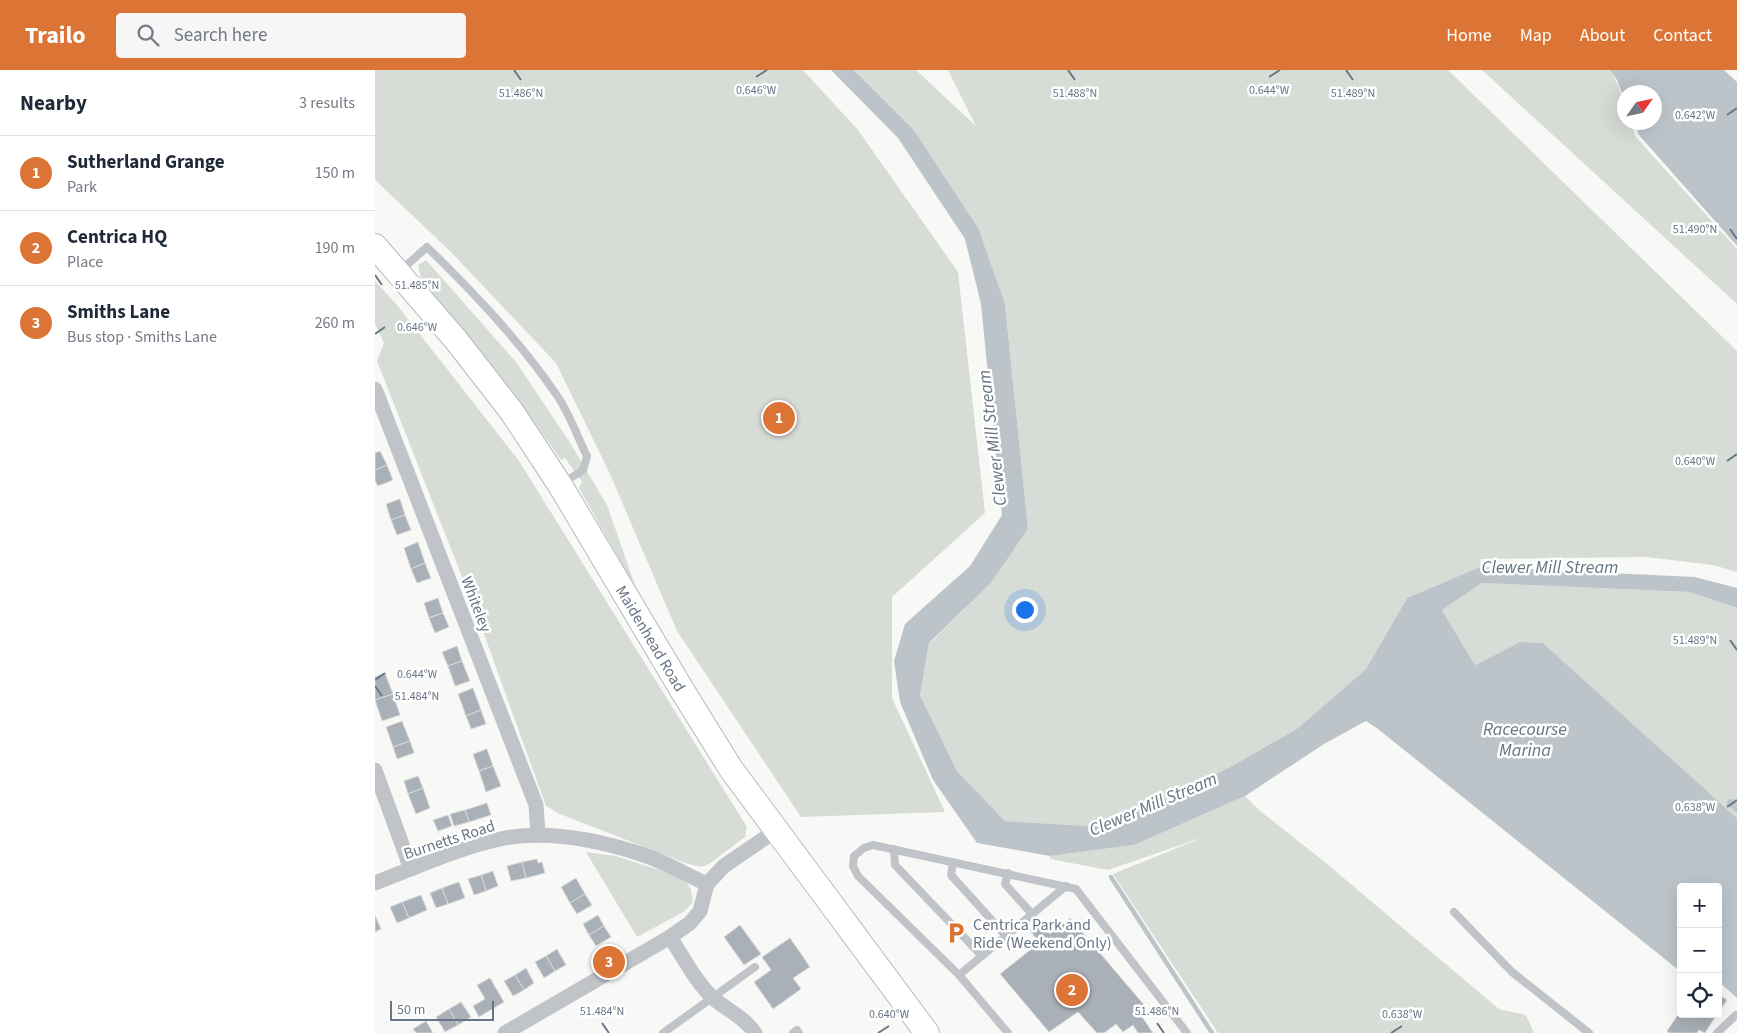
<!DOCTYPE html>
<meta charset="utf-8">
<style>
:root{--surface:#fff;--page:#f6f6f7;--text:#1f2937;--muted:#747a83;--line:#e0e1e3;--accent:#db7434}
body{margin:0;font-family:"Source Sans 3",sans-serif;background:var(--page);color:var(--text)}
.controls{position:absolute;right:15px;bottom:15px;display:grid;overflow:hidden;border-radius:5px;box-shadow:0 5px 20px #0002}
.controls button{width:45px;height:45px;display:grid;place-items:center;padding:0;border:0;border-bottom:1px solid var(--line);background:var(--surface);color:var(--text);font:25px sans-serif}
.compass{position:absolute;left:1242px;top:15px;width:45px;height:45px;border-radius:50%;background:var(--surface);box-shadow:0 5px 20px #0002;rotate:56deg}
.scale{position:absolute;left:15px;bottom:12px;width:104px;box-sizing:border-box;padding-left:5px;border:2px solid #697586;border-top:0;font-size:14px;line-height:18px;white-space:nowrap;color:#697586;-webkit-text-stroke:4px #fff;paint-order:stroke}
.you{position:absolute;left:649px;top:539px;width:18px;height:18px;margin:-12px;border:4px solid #fff;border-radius:50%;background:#1a73e8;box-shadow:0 0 0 8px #1a73e833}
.badge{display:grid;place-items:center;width:32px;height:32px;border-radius:50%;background:var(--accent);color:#fff;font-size:16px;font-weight:700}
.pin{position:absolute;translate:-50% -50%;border:2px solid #fff;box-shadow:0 1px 5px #0006}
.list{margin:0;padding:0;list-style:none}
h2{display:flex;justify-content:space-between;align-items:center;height:65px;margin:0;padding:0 20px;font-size:21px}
h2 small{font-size:16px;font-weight:400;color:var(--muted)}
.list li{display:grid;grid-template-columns:32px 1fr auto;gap:15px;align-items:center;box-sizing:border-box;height:75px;padding:0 20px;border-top:1px solid var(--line)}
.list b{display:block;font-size:19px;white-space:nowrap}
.list p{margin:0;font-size:16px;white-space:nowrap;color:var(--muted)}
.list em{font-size:16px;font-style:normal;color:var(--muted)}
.icon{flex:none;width:28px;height:28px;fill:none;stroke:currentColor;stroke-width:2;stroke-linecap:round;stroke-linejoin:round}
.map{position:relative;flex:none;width:1362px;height:963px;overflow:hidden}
header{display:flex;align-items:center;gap:30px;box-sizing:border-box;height:70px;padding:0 25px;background:var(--accent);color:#fff}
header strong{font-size:24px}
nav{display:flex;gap:28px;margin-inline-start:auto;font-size:18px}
.search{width:350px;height:45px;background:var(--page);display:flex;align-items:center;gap:12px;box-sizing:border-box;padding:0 18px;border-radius:5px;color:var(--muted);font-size:19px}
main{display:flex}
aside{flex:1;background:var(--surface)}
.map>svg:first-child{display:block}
.green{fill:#d7ddd6}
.water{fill:#bcc4ca}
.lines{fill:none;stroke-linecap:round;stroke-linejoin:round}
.stream{stroke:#bcc4ca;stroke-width:4.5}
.building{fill:#a9b0b7;stroke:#dadad9}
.primary-casing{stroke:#b6b9be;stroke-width:26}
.lane{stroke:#c0c3c8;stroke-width:8}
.street{stroke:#c0c3c8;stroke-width:15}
.primary{stroke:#fff;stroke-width:24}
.ticks{fill:none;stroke:#697586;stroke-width:2}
.labels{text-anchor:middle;stroke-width:5;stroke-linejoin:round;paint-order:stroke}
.street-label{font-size:16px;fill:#697586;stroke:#fff}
.poi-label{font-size:16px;fill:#697586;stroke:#fff;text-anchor:start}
.water-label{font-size:18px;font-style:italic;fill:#657581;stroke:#fff}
.ticks-label{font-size:12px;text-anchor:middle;fill:#697586;stroke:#fff;stroke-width:5;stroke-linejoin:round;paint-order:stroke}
</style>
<header>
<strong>Trailo</strong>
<div class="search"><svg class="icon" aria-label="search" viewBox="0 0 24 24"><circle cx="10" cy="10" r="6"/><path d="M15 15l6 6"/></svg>Search here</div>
<nav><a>Home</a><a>Map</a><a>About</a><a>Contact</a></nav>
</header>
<main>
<aside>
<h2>Nearby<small>3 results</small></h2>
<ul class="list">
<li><span class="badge">1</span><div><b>Sutherland Grange</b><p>Park</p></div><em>150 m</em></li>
<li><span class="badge">2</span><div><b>Centrica HQ</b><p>Place</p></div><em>190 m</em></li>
<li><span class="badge">3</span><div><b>Smiths Lane</b><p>Bus stop · Smiths Lane</p></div><em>260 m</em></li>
</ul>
</aside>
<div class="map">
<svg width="1362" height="963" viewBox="0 0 1362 963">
<rect width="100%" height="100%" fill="#f8f9f6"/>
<g class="green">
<path d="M0,0H428L483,60L583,202L610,443L517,527V628L570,742L426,747L302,561L235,404L181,293L75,181L0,110Z"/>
<path d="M479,0H541L601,56L573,0H1073L1362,281V502L1338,495L1271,487L1106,489L1105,497L1032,528L991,599L923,658L859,695L783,734L712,756L630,751L582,701L545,625L554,574L616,513L653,459L630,234L538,59Z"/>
<path d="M1107,0H1235C1246,17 1249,33 1250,52L1256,53L1260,66L1362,179V234Z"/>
<path d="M51,190L141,292L194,371L232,435L262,521L204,418L207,412L190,388L186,390L155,346L46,209L43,195Z"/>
<path d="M0,211L22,235L144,391L372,757L370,767L334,794L326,797L313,794L185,744L171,736L102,545L2,291L9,273L0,254Z"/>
<path d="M1107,513L1314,522L1362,538V748L1168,573L1145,572L1100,595L1067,540Z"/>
<path d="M870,726L885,741L946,789L1124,939L1151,945L1159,963H843L738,804L829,767L733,800L675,789V786L759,775Z"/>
<path d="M211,782L241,786L309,808L316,819L318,832L310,841L262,867Z"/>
</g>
<g class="water">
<path d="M456,0H479L538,59L603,158L630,234L653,459L616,513L554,573L545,625L582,701L630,751L712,756L783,734L859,695L923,658L991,599L1032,528L1105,497L1320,507L1362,518V538L1314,522L1107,513L1067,540L1100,595L1145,572L1168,573L1362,748V928L1343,911V817H1306V902L1003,659L991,651L949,674L870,726L759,775L675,786L602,773L558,710L525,632L519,591L530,554L595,496L627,445L606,234L590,169L523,68Z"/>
<path d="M1235,0H1349L1362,12V176L1264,65L1259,53L1280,52V22H1250L1249,29L1242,10Z"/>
</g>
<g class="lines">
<path class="stream" d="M736,807L837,963"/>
</g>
<g class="building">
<path d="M5,381L12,395L0,400V383Z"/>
<path d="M12,395L18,410L3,416L0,411V400Z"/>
<path d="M25,429L30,445L16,450L11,434Z"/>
<path d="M30,445L36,460L22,465L16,450Z"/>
<path d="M43,472L50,493L36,499L29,478Z"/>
<path d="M50,493L56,508L42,513L36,499Z"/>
<path d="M63,528L68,543L54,548L49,533Z"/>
<path d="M68,543L74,557L60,563L54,548Z"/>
<path d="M82,576L87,591L73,596L67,582Z"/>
<path d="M87,591L95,611L80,616L73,596Z"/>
<path d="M10,603L18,624L0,630V607Z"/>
<path d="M98,618L106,640L91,646L83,624Z"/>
<path d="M18,624L25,645L7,651L0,630Z"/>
<path d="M106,640L111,654L96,659L91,646Z"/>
<path d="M27,651L35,671L18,677L11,657Z"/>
<path d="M35,671L39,683L22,689L18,677Z"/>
<path d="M112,679L118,696L104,701L98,684Z"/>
<path d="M118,696L126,716L111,722L104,701Z"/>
<path d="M43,706L48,718L33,724L29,711Z"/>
<path d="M48,718L55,738L41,744L33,724Z"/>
<path d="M112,733L116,745L94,752L90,740Z"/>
<path d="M90,740L94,752L79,756L75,744Z"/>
<path d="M73,745L77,756L63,761L58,750Z"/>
<path d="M162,789L163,793L167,792L170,803L151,808L147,792Z"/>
<path d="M147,792L151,808L136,811L132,796Z"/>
<path d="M118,801L123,816L111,821L106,805Z"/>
<path d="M106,805L111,821L99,825L93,809Z"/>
<path d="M201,808L210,824L195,833L186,817Z"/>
<path d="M84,812L90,828L73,834L67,818Z"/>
<path d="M67,818L73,834L61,838L55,823Z"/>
<path d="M210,824L217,835L202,844L195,833Z"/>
<path d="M46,825L52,840L34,848L27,832Z"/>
<path d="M27,832L34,848L22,853L15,837Z"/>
<path d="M0,845L6,859L0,862Z"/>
<path d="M223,845L229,856L214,865L208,854Z"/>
<path d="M695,848L770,936L763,941L778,963H763L758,955L748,962L741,954L729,963H722L703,942L674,962L625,904L664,873L655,860L666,853L675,864Z"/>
<path d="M365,855L386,884L369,895L349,867Z"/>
<path d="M229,856L236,867L221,876L214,865Z"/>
<path d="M415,868L435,897L418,908L426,919L398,939L379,912L396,900L387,887Z"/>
<path d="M182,879L191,895L180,901L171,886Z"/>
<path d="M171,886L180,901L169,908L160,892Z"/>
<path d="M151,898L159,913L149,920L140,905Z"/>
<path d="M140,905L149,920L138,926L129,911Z"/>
<path d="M115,908L129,932L104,947L98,936L110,929L102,915Z"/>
<path d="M1343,924L1352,930L1343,943Z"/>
<path d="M86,932L96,947L83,955L74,939Z"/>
<path d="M74,939L83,955L70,962L61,947Z"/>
<path d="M1306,940V944H1342L1330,963L1324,960L1322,963H1294L1292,961Z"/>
<path d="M51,951L58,963H41L38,959Z"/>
</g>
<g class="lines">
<g class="primary-casing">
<g id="primary">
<path id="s1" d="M0,176L81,270L137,342L185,415L307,620L356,699L552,963"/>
</g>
</g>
<g class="lane">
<path d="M24,202L52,177C99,223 144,270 181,324C194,342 202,366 212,386L208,400L188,413"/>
<path d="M1356,733L1362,738"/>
<path d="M519,779L520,795L607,886"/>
<path d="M578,792L576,805L631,866"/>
<path d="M633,803L630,814L657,844"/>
<path d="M1079,842L1137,902L1214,963"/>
<path d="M584,905L691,816"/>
<path d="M288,963L380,897"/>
<path d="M418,963L422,960L424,963"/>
<path d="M633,963L584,905L483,806L478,796L479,786L489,778L498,775L701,819L812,963"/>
<path d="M1342,963L1361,945"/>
</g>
<g class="street">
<path d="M0,319L161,735L163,765"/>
<path d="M0,700L36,799"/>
<path d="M0,813C42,797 85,777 130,768C175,760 223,770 266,784C288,791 310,804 332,814"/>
<path d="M295,867C308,887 321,912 338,928C352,940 369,947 380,963"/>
<path d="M130,963L295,867L315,853L325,841L332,814L349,796L400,761"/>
</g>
<use href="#primary" class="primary"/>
</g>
<path class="ticks" d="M139,0L146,10M693,0L700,10M971,0L978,10M381,7L392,0M894,7L905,0M1352,45L1362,38M1355,159L1362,169M0,205L7,215M0,264L10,257M1352,391L1362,384M1355,570L1362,580M0,610L10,603M0,616L7,626M1352,737L1362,730M227,953L234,963M782,953L789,963M503,963L514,956M1016,963L1027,956"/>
<defs>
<g id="parking-bare" transform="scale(1.725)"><path d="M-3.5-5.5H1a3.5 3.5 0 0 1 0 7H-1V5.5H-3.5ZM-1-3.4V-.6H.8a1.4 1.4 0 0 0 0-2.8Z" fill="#db7434" stroke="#fff" stroke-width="2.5" paint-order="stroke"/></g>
</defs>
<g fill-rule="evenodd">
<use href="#parking-bare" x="581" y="863"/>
</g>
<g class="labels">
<g class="street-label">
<text transform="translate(102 534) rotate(69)" y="6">Whiteley</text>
<text dy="6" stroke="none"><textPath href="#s1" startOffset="481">Maidenhead Road</textPath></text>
<text transform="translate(74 769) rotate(-18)" y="6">Burnetts Road</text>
</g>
<g class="poi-label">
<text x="598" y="860">Centrica Park and<tspan x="598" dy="18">Ride (Weekend Only)</tspan></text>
</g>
<g class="water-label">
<text transform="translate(617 368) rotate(-97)" y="6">Clewer Mill Stream</text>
<text x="1175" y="503">Clewer Mill Stream</text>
<text x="1150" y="665">Racecourse<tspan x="1150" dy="21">Marina</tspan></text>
<text transform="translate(778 734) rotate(-23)" y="6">Clewer Mill Stream</text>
</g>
</g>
<g class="ticks-label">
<text x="381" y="24">0.646°W</text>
<text x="894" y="24">0.644°W</text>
<text x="700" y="27">51.488°N</text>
<text x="146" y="27">51.486°N</text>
<text x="978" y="27">51.489°N</text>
<text x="1320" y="49">0.642°W</text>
<text x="1320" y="163">51.490°N</text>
<text x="42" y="219">51.485°N</text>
<text x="42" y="261">0.646°W</text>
<text x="1320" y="395">0.640°W</text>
<text x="1320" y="574">51.489°N</text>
<text x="42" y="608">0.644°W</text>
<text x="42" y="630">51.484°N</text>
<text x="1320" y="741">0.638°W</text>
<text x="227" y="945">51.484°N</text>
<text x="782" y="945">51.486°N</text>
<text x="514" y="948">0.640°W</text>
<text x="1027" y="948">0.638°W</text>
</g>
</svg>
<div class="controls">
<button>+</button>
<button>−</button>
<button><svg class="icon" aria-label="locate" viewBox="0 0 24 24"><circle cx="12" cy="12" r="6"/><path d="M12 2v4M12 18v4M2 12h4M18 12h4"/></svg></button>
</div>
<svg class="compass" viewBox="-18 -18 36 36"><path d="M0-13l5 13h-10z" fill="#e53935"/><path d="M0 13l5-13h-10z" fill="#747a83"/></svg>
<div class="scale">50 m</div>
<div class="you"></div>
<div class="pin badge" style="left:404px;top:348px">1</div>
<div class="pin badge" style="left:697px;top:920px">2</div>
<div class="pin badge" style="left:234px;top:892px">3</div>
</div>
</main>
